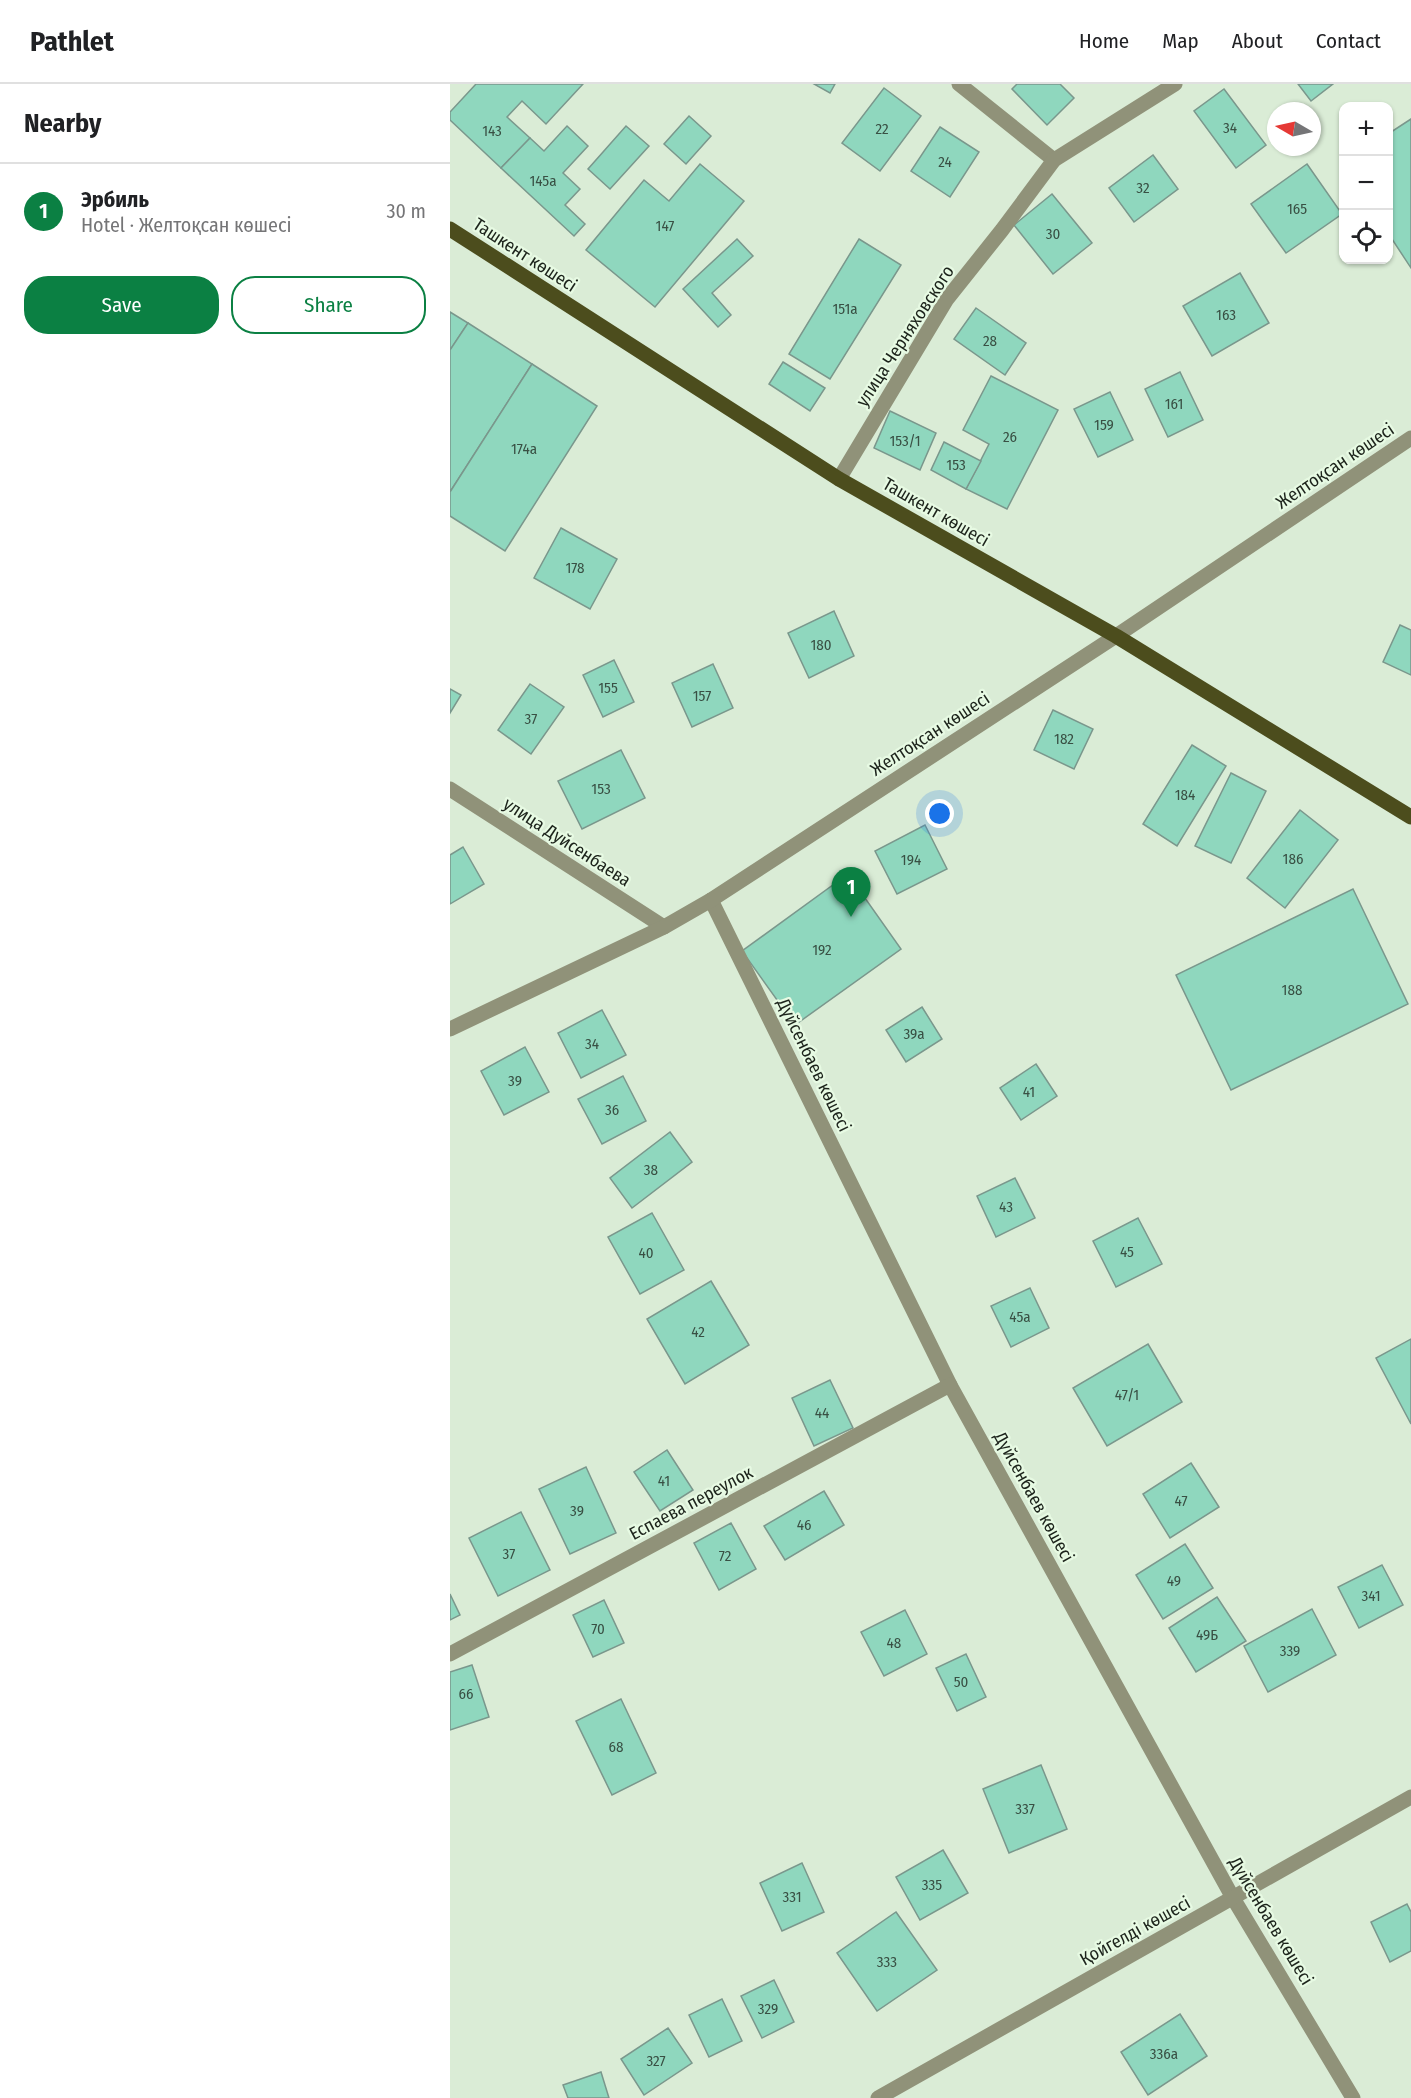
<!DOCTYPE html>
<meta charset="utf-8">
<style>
:root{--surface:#fff;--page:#f2f2f2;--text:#202124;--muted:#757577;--line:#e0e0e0;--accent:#0b8043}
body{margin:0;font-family:"Fira Sans Condensed",sans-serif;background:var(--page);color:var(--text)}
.controls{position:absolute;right:18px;top:18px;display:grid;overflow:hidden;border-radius:12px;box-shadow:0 2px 4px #0004}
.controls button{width:54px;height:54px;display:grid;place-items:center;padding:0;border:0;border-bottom:2px solid var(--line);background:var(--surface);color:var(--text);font:30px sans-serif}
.compass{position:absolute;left:817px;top:18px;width:54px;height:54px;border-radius:50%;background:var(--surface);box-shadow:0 2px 4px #0004;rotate:279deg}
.you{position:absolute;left:490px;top:730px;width:21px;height:21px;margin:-15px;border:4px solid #fff;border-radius:50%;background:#1a73e8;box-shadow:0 0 0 9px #1a73e833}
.badge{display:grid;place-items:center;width:39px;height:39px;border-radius:50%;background:var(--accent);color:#fff;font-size:20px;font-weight:700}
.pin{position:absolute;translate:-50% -50px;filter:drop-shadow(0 2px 3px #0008)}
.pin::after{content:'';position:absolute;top:32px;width:21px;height:18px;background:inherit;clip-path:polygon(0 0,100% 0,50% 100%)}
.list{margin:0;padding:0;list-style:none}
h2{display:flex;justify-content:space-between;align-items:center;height:78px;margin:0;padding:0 24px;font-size:26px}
h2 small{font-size:20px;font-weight:400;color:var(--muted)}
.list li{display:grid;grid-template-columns:39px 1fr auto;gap:18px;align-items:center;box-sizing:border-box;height:96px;padding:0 24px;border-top:2px solid var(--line)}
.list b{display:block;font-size:22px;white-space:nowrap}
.list p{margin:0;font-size:20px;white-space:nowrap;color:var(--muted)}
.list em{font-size:20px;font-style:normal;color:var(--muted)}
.actions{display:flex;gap:12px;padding:18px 24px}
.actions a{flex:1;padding:14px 0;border:2px solid var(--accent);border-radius:24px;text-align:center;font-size:21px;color:var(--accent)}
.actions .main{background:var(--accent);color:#fff}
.icon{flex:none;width:33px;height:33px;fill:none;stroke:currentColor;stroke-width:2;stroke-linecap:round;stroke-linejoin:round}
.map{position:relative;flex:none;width:961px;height:2014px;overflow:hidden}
header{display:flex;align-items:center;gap:36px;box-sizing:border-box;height:84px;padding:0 30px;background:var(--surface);border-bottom:2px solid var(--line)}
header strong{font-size:28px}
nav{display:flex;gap:33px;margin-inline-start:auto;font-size:21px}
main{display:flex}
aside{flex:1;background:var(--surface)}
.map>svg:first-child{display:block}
.building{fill:#8fd7be;stroke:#7a978c;stroke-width:1.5}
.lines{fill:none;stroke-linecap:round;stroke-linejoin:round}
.minor{stroke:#909279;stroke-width:15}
.major{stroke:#4c4d1d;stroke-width:15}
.labels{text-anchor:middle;stroke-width:4.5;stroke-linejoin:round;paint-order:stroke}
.number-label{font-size:15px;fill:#395044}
.street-label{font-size:18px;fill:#1c231b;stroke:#e7fae3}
</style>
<header>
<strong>Pathlet</strong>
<nav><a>Home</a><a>Map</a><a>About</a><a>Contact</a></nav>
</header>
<main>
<aside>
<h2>Nearby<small></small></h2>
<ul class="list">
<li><span class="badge">1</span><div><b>Эрбиль</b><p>Hotel · Желтоқсан көшесі</p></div><em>30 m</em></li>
</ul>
<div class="actions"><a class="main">Save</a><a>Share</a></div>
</aside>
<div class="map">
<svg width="961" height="2014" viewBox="0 0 961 2014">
<rect width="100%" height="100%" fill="#daecd6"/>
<g class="building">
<path d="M26,0H133L96,40L72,17L57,33L80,54L51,84L0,36V28Z"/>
<path d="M364,0H385L380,9Z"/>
<path d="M567,0H610L624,14L597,41L562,5Z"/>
<path d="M848,0H883L861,17Z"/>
<path d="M434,4L471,32L430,87L392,59Z"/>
<path d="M774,5L816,61L786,84L744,27Z"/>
<path d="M239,32L261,52L236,80L214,60Z"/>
<path d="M961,35V184L938,149V50Z"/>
<path d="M117,42L138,62L113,89L130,105L115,121L135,140L124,152L51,84L80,54L94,67Z"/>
<path d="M176,42L199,62L160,105L138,85Z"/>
<path d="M490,43L529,68L500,113L461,87Z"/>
<path d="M703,71L728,105L684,138L659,104Z"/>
<path d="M250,80L294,117L205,223L136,166L194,96L219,117Z"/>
<path d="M857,80L892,130L836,169L801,120Z"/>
<path d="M602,110L642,159L603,190L564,141Z"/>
<path d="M287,155L303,172L262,209L281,231L268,243L233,205Z"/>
<path d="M409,155L451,181L380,295L339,270Z"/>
<path d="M790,189L819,239L762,272L733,222Z"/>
<path d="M526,224L576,259L555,291L504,255Z"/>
<path d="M0,228L18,239L0,266Z"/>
<path d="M18,239L82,280L0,408V266Z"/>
<path d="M333,278L375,304L360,327L319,300Z"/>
<path d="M82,280L147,322L55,467L0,432V408Z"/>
<path d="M730,288L753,336L718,353L695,305Z"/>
<path d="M541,292L608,326L557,425L516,405L539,360L513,346Z"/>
<path d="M660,308L683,356L648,373L624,325Z"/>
<path d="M440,327L486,349L470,386L424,364Z"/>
<path d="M494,358L531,377L516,405L481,386Z"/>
<path d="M111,444L167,475L140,525L84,494Z"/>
<path d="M384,527L404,572L359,594L338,549Z"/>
<path d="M950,541L961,546V591L933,578Z"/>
<path d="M164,576L184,618L153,633L133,591Z"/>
<path d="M263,580L283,624L242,643L222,599Z"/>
<path d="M80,600L114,623L81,670L48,646Z"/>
<path d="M0,605L11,611L0,629Z"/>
<path d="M603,626L643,645L624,685L584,666Z"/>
<path d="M742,661L776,682L727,762L693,740Z"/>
<path d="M171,666L195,714L132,745L108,697Z"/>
<path d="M781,689L816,707L781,779L745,762Z"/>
<path d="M850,726L888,756L835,824L797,794Z"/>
<path d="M475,741L497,785L447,810L425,767Z"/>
<path d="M13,763L34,800L0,820V771Z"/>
<path d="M398,790L451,865L345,941L292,867Z"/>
<path d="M903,805L958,920L781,1006L726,891Z"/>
<path d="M472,923L492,955L456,978L436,946Z"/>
<path d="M152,926L176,971L131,994L108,949Z"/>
<path d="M75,963L99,1008L54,1031L31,987Z"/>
<path d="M586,980L607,1012L571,1036L550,1004Z"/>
<path d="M173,992L196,1037L152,1060L128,1015Z"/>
<path d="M220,1048L242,1078L182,1124L160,1094Z"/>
<path d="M565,1094L585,1134L546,1153L527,1112Z"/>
<path d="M202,1129L234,1186L190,1210L158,1153Z"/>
<path d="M688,1134L712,1180L666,1203L643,1157Z"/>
<path d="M261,1197L299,1261L235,1300L197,1235Z"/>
<path d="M580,1204L599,1244L561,1263L541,1222Z"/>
<path d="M961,1255V1340L926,1274Z"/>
<path d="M698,1260L732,1318L657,1362L623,1304Z"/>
<path d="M380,1296L403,1344L364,1362L342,1314Z"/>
<path d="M217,1366L243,1406L210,1427L184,1388Z"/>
<path d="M741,1379L769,1423L720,1454L693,1410Z"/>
<path d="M136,1383L166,1449L120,1470L89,1405Z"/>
<path d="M374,1407L394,1441L335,1476L314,1442Z"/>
<path d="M71,1428L100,1486L48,1512L19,1454Z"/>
<path d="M281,1439L306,1485L269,1506L244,1459Z"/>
<path d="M735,1460L763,1504L713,1535L686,1491Z"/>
<path d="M932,1481L953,1521L909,1544L888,1503Z"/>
<path d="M0,1510L10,1531L0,1536Z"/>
<path d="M767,1513L796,1557L746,1588L719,1544Z"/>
<path d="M154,1516L174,1559L143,1573L123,1531Z"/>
<path d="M862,1525L886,1571L818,1608L794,1562Z"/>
<path d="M455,1526L477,1570L434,1592L411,1548Z"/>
<path d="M516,1570L536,1613L507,1627L486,1584Z"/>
<path d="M22,1581L39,1633L0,1646V1588Z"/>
<path d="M171,1615L206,1689L162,1711L126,1637Z"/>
<path d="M591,1681L617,1745L559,1769L533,1705Z"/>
<path d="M493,1766L518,1809L470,1836L446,1793Z"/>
<path d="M352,1779L374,1828L332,1847L310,1799Z"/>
<path d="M957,1820L961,1828V1867L940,1878L921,1838Z"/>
<path d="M446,1828L487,1886L427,1927L387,1869Z"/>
<path d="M324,1896L344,1938L312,1954L291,1912Z"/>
<path d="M272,1915L292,1957L259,1973L239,1931Z"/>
<path d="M730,1930L757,1972L698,2011L671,1968Z"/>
<path d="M218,1944L242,1979L194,2011L171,1975Z"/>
<path d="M151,1988L159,2014H118L113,2001Z"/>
</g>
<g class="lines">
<g class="minor">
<path d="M509,0L604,76"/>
<path d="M389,395L497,215L552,146L604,76L725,0"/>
<path d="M0,705L214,843"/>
<path d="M261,816L500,1301L783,1814L903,2014"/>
<path d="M0,945L214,843L261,816L666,552L961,354"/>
<path d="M0,1570L500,1301"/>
<path d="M428,2014L961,1713"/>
</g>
<path class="major" d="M0,145L389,395L666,552L961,733"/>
</g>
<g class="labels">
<g class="number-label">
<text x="780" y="49">34</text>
<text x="432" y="50">22</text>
<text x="42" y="52">143</text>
<text x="495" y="83">24</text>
<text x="93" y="102">145а</text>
<text x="693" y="109">32</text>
<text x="847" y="130">165</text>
<text x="215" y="147">147</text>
<text x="603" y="155">30</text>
<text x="395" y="230">151а</text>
<text x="776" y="236">163</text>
<text x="540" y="262">28</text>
<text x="724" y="325">161</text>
<text x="654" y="346">159</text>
<text x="560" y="358">26</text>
<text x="455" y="362">153/1</text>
<text x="74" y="370">174а</text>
<text x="506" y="386">153</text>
<text x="125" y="489">178</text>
<text x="371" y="566">180</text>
<text x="158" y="609">155</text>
<text x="252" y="617">157</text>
<text x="81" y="640">37</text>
<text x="614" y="660">182</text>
<text x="151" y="710">153</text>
<text x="735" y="716">184</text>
<text x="843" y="780">186</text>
<text x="461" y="781">194</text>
<text x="372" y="871">192</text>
<text x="842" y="911">188</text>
<text x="464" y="955">39а</text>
<text x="142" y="965">34</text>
<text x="65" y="1002">39</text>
<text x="579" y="1013">41</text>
<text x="162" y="1031">36</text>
<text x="201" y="1091">38</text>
<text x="556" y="1128">43</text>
<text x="677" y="1173">45</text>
<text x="196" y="1174">40</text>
<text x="570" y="1238">45а</text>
<text x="248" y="1253">42</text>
<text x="677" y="1316">47/1</text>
<text x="372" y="1334">44</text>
<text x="214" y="1402">41</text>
<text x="731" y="1422">47</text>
<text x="127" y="1432">39</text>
<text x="354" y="1446">46</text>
<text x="59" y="1475">37</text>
<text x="275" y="1477">72</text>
<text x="724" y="1502">49</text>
<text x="921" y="1517">341</text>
<text x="148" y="1550">70</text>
<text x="757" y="1556">49Б</text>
<text x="444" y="1564">48</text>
<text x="840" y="1572">339</text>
<text x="511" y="1603">50</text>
<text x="16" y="1615">66</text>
<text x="166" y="1668">68</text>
<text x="575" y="1730">337</text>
<text x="482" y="1806">335</text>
<text x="342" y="1818">331</text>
<text x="437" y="1883">333</text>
<text x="318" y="1930">329</text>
<text x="714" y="1975">336а</text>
<text x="206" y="1982">327</text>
</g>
<g class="street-label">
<text transform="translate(75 171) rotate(33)" y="6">Ташкент көшесі</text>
<text transform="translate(455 252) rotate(-57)" y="6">улица Черняховского</text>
<text transform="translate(885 382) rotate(-34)" y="6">Желтоқсан көшесі</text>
<text transform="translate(486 428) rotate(30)" y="6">Ташкент көшесі</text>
<text transform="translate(480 650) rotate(-33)" y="6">Желтоқсан көшесі</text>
<text transform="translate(117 758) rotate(33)" y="6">улица Дуйсенбаева</text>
<text transform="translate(364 981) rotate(64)" y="6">Дүйсенбаев көшесі</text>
<text transform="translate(584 1413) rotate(61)" y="6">Дүйсенбаев көшесі</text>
<text transform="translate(241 1419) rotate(-28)" y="6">Еспаева переулок</text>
<text transform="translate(821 1837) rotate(59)" y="6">Дүйсенбаев көшесі</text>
<text transform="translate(685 1847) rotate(-29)" y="6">Қойгелді көшесі</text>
</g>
</g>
</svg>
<div class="controls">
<button>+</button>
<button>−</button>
<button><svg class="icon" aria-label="locate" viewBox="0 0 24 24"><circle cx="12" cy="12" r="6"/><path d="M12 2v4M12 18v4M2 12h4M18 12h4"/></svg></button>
</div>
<svg class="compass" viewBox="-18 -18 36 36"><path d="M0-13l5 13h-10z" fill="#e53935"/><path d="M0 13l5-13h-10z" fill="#757577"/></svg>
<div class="you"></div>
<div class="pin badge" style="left:401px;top:833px">1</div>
</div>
</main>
